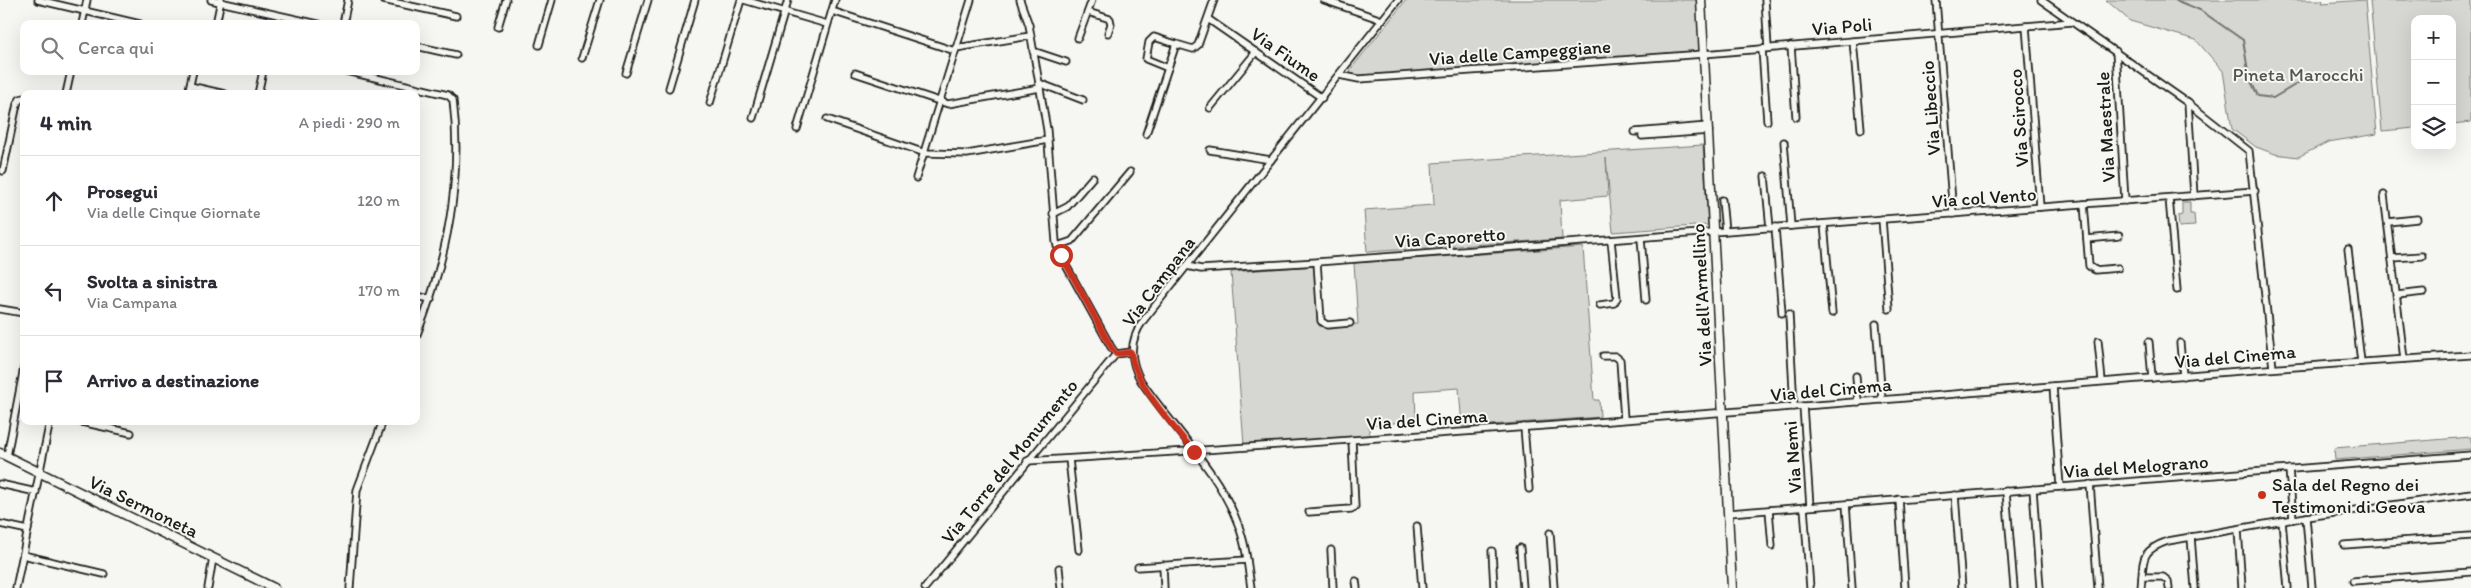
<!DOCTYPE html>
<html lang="it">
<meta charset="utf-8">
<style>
:root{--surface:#fff;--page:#f7f7f7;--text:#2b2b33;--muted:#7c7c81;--line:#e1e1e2}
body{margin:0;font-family:Itim,sans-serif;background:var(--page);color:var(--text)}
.controls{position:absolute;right:15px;top:15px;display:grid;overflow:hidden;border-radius:10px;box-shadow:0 5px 20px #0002}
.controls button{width:45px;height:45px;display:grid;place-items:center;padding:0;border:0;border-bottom:1px solid var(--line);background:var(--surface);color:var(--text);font:25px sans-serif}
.stop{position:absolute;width:15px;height:15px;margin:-11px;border:4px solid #c8321e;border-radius:50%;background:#fff}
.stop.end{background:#c8321e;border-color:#fff;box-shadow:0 1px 5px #0008}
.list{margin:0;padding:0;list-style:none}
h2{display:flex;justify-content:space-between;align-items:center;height:65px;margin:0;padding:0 20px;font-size:21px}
h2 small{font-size:16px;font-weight:400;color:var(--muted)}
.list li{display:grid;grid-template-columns:32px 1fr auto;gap:15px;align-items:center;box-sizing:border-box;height:90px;padding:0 20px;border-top:1px solid var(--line)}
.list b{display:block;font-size:19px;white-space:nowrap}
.list p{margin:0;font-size:16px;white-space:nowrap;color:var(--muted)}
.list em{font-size:16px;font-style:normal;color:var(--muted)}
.icon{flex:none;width:28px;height:28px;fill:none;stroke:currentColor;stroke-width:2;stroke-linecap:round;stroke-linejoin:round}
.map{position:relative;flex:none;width:2471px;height:588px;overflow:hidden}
.search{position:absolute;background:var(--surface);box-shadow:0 5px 20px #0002;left:20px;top:20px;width:400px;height:55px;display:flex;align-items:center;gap:12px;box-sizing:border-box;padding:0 18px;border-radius:10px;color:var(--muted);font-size:19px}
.panel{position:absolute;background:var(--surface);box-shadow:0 5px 20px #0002;left:20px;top:90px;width:400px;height:335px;border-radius:10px}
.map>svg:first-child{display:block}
.green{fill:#d6d6d2;stroke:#797977}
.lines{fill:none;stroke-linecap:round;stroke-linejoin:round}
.stream{stroke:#727271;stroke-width:2}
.street-casing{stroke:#1c1c1c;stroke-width:9}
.secondary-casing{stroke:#1c1c1c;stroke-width:11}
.street{stroke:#f6f6f2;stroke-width:5.5}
.secondary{stroke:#f6f6f2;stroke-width:8}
.route{stroke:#c8321e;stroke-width:6}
.poi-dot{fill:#c8321e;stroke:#f6f6f2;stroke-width:2}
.labels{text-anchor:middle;stroke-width:4;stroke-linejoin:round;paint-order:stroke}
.street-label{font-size:19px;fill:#1c1c1c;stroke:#f6f6f2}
.park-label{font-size:19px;fill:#545453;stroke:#f6f6f2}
.poi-label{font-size:19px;fill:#1c1c1c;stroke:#f6f6f2;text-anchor:start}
</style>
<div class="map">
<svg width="2471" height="588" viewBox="0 0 2471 588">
<rect width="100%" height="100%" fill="#f6f6f2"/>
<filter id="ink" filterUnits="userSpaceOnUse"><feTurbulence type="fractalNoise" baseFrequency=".02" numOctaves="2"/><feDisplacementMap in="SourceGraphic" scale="10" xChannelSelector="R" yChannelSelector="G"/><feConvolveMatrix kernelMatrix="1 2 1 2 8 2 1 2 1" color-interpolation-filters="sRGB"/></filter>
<g filter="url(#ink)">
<g class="green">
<path d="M1406,0H1697L1699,51L1358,78L1350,75L1351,69Z"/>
<path d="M2106,0H2323L2322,3L2365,0L2377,134L2328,142L2298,157L2275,154L2256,147L2232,129L2223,71L2196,40L2130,21Z"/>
<path d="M2370,0H2471V122L2452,124V19H2415V128L2382,131Z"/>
<path d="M1703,145L1708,225L1613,232L1606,158L1608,196L1560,200L1562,239L1367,252L1364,210L1434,205L1432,163Z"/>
<path d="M2182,202H2190V214H2194L2195,226L2179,227L2178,216L2182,215Z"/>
<path d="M1583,247L1594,400H1599L1600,417L1462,427L1459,388L1415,391L1416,421L1369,425L1370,437L1244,445L1231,272L1315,266L1319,326L1358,324L1354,263Z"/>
<path d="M2471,437V449L2335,460L2334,448Z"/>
</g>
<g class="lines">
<path class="stream" d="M2175,0L2200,10L2243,40L2249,77L2258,96L2273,98L2300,82"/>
<g class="street-casing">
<g id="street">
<path d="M38,0L140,24"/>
<path d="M211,0L318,24"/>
<path d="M383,0L456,16"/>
<path d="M744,0L827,24"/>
<path d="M1020,0L1029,25L1047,130L1056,242L1063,260L1111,347L1116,354L1131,352"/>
<path d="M1324,0L1382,20"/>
<path d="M1765,0L1768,48"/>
<path d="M1936,0L1953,214"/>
<path d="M2041,0L2188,103L2249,151L2273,368"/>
<path d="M832,11L955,51"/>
<path d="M1088,12L1110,19L1111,24L1108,33"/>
<path d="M1208,19L1322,98"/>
<path d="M82,24L87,0"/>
<path d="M216,24L221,0"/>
<path d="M343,24L348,0"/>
<path d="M2026,26L2040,207"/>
<path d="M498,27L506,0"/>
<path d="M1078,38L1092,0"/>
<path d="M1853,41L1861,129"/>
<path d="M539,45L552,0"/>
<path d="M416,46L456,55"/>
<path d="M1791,46L1796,117"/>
<path d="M956,48L1030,36"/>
<path d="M1762,49L1767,121"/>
<path d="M1033,51L1066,62"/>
<path d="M2116,51L2125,201"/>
<path d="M582,58L600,0"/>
<path d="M1168,68L1146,59L1149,42L1154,37L1176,44"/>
<path d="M346,71L448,95L453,100C463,181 446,262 416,337"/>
<path d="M626,73L648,0"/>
<path d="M855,73L948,104L1040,88"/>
<path d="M1339,75L1359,79L1704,54L2072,22"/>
<path d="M1039,83L1083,100"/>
<path d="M190,86L225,94"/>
<path d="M669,88L695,0"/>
<path d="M66,94L71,71"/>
<path d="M188,94L193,71"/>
<path d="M258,94L263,71"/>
<path d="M710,103L741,0"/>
<path d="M2188,103L2194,196"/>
<path d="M1210,108L1256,52"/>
<path d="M753,118L788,0"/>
<path d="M827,119L925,153L967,154L1048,140"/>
<path d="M797,129L835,0"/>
<path d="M1635,132L1708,126"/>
<path d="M1146,134L1176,44L1193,49L1198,45L1214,0"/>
<path d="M1642,136L1709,131"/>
<path d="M1784,142L1791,226"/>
<path d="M1210,150L1271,160"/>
<path d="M3,171L17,104L20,99L24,98"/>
<path d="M1765,176L1770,228"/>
<path d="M916,178L971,0"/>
<path d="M2384,195L2404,359"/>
<path d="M2169,198L2177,290"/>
<path d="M1722,200L1725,231"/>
<path d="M2084,204L2089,266L2095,270L2118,268"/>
<path d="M1053,214L1067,207L1093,177"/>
<path d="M1882,219L1889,309"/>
<path d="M2388,222L2417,219"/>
<path d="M1824,224L1832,313"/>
<path d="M1775,227L1782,313"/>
<path d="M1641,238L1646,300"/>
<path d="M2087,239L2119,236"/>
<path d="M1057,246L1072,241L1130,172"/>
<path d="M2348,249L2361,362"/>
<path d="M2392,258L2422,256"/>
<path d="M1317,262L1321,321L1327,325L1350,323"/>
<path d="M1187,266L1201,269L1317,262L2255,191"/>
<path d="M2397,295L2424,292"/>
<path d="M416,296L431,299"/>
<path d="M1600,305L1614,303L1617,298L1611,240"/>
<path d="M0,309L24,313"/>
<path d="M1789,314L1794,407"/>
<path d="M1876,324L1882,400"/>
<path d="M2098,341L2102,381"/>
<path d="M2149,342L2152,378"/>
<path d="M2180,343L2183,376"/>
<path d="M1603,356H1615L1620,360L1624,419"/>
<path d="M1856,376L1858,402"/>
<path d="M2053,386L2060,487"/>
<path d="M1803,406L1810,506"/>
<path d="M77,421L131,433"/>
<path d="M1524,427L1529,489"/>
<path d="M7,456L24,367"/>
<path d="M1069,459L1079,550"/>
<path d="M1027,461C1286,446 1545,426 1804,406C2026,389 2248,368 2471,355"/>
<path d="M2289,469L2293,519"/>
<path d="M0,484L36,492"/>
<path d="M2090,484L2098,588"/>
<path d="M2033,489L2040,588"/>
<path d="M2006,491L2014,588"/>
<path d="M1955,495L1962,588"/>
<path d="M1899,499L1905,588"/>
<path d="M1846,504L1852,588"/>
<path d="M1804,507L1810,588"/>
<path d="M1769,510L1772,546"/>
<path d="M1309,512L1351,509L1355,507L1352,440"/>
<path d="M1729,513L2471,455"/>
<path d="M2306,517L2312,588"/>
<path d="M2282,521L2288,588"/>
<path d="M0,524L28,530"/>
<path d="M1417,526L1422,588"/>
<path d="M2238,530L2242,588"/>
<path d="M1550,533L1554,588"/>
<path d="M2191,537L2195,588"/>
<path d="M2344,545L2471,536"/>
<path d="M1520,548L1523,588"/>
<path d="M1331,550L1333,588"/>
<path d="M1492,551L1494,588"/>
<path d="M23,555L104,574"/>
<path d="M1163,565L1164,588"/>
<path d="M1138,567L1247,560"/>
<path d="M1059,568L1061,588"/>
<path d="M2142,577H2163L2168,581L2169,588"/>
<path d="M1356,581L1357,588"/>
<path d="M2353,581L2471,572"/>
<path d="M16,588L50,421"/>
<path d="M208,588L213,558"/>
<path d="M350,588L357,490L383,421"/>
<path d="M925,588L1116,354"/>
<path d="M1251,588C1248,567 1246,544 1238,524C1218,470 1173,428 1141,381C1129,360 1129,341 1143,321L1398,0"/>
<path d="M2141,588C2144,562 2138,551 2168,541L2306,517L2471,494"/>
</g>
</g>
<g class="secondary-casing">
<g id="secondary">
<path d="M1701,0L1732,588"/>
<path d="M0,453L274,588"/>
</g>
</g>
<use href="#street" class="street"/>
<use href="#secondary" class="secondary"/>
</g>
</g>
<g class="lines" filter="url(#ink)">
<path class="route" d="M1061,255L1111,347L1116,354L1131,352C1135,386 1173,424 1194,452"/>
</g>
<circle class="poi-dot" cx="2262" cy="495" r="5"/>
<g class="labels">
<g class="street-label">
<text transform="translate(1842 26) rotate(-5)" y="7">Via Poli</text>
<text transform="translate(1520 52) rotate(-4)" y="7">Via delle Campeggiane</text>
<text transform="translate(1286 54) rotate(35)" y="7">Via Fiume</text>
<text transform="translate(1930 108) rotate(-94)" y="7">Via Libeccio</text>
<text transform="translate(2018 118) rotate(-94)" y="7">Via Scirocco</text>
<text transform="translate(2105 127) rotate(-93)" y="7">Via Maestrale</text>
<text transform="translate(1984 197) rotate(-4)" y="7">Via col Vento</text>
<text transform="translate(1450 237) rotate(-4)" y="7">Via Caporetto</text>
<text transform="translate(1158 281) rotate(-53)" y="7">Via Campana</text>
<text transform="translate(1701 295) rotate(-93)" y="7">Via dell'Armellino</text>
<text transform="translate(2235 356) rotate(-5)" y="7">Via del Cinema</text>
<text transform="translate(1831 389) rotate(-5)" y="7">Via del Cinema</text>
<text transform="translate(1427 419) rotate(-4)" y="7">Via del Cinema</text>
<text transform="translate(1792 457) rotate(-94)" y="7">Via Nemi</text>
<text transform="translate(1009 461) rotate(-51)" y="7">Via Torre del Monumento</text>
<text transform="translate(2136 466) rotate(-4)" y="7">Via del Melograno</text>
<text transform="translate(144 506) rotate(26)" y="7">Via Sermoneta</text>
</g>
<g class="park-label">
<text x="2298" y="81">Pineta Marocchi</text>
</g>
<g class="poi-label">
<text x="2272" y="491">Sala del Regno dei<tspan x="2272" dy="22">Testimoni di Geova</tspan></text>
</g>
</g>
</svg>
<div class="controls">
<button>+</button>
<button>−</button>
<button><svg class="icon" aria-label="layers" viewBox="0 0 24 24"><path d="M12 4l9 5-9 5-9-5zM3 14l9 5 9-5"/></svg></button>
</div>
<div class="stop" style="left:1061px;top:255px"></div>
<div class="stop end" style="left:1194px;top:452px"></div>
<div class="search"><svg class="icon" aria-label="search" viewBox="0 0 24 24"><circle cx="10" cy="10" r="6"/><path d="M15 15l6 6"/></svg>Cerca qui</div>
<section class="panel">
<h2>4 min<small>A piedi · 290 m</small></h2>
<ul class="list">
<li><svg class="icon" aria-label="ahead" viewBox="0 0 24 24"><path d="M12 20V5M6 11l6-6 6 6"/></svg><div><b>Prosegui</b><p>Via delle Cinque Giornate</p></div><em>120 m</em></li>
<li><svg class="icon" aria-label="left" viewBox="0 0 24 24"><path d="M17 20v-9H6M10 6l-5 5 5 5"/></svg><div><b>Svolta a sinistra</b><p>Via Campana</p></div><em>170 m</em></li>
<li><svg class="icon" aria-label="arrive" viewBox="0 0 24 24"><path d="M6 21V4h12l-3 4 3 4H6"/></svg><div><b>Arrivo a destinazione</b></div></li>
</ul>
</section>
</div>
